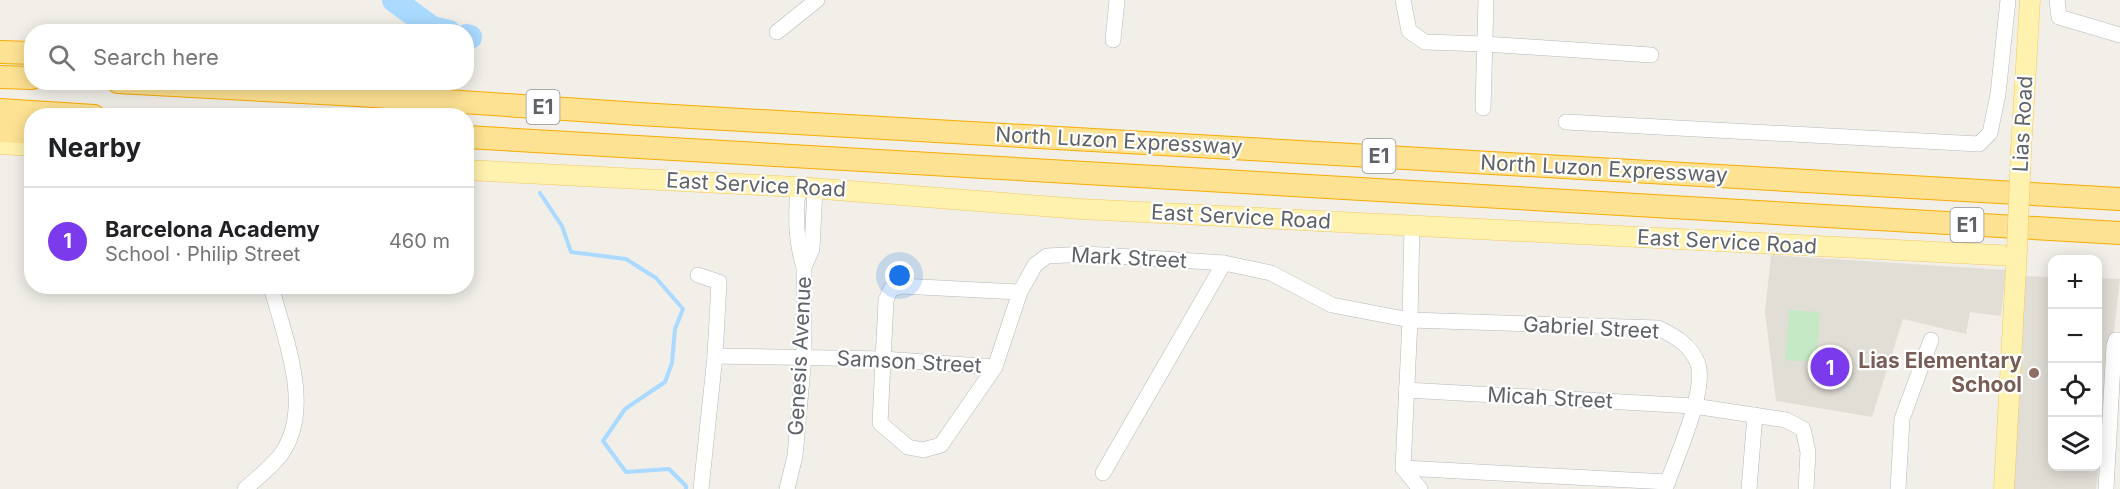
<!DOCTYPE html>
<meta charset="utf-8">
<style>
:root{--surface:#fff;--page:#f6f6f6;--text:#202124;--muted:#757577;--line:#e0e0e0;--accent:#7c3aed}
body{margin:0;font-family:Inter,sans-serif;background:var(--page);color:var(--text)}
.controls{position:absolute;right:18px;bottom:18px;display:grid;overflow:hidden;border-radius:12px;box-shadow:0 3px 15px #0003}
.controls button{width:54px;height:54px;display:grid;place-items:center;padding:0;border:0;border-bottom:2px solid var(--line);background:var(--surface);color:var(--text);font:30px sans-serif}
.you{position:absolute;left:900px;top:276px;width:21px;height:21px;margin:-15px;border:4px solid #fff;border-radius:50%;background:#1a73e8;box-shadow:0 0 0 9px #1a73e833}
.badge{display:grid;place-items:center;width:39px;height:39px;border-radius:50%;background:var(--accent);color:#fff;font-size:20px;font-weight:700}
.pin{position:absolute;translate:-50% -50%;border:3px solid #fff;box-shadow:0 2px 6px #0006}
.list{margin:0;padding:0;list-style:none}
h2{display:flex;justify-content:space-between;align-items:center;height:78px;margin:0;padding:0 24px;font-size:26px}
h2 small{font-size:20px;font-weight:400;color:var(--muted)}
.list li{display:grid;grid-template-columns:39px 1fr auto;gap:18px;align-items:center;box-sizing:border-box;height:108px;padding:0 24px;border-top:2px solid var(--line)}
.list b{display:block;font-size:22px;white-space:nowrap}
.list p{margin:0;font-size:20px;white-space:nowrap;color:var(--muted)}
.list em{font-size:20px;font-style:normal;color:var(--muted)}
.icon{flex:none;width:33px;height:33px;fill:none;stroke:currentColor;stroke-width:2;stroke-linecap:round;stroke-linejoin:round}
.map{position:relative;flex:none;width:2120px;height:489px;overflow:hidden}
.search{position:absolute;background:var(--surface);box-shadow:0 3px 15px #0003;left:24px;top:24px;width:450px;height:66px;display:flex;align-items:center;gap:15px;box-sizing:border-box;padding:0 21px;border-radius:24px;color:var(--muted);font-size:22px}
.panel{position:absolute;background:var(--surface);box-shadow:0 3px 15px #0003;left:24px;top:108px;width:450px;height:186px;border-radius:24px}
.map>svg:first-child{display:block}
.education{fill:#e1ded6}
.green{fill:#c5e8c5}
.lines{fill:none;stroke-linecap:round;stroke-linejoin:round}
.stream{stroke:#aadaff;stroke-width:4}
.river{stroke:#aadaff;stroke-width:24}
.minor-casing{stroke:#b5b8bc;stroke-width:16}
.major-casing{stroke:#f2c960;stroke-width:21}
.highway-casing{stroke:#f9ab00;stroke-width:24}
.minor{stroke:#fff;stroke-width:15}
.major{stroke:#fff2af;stroke-width:20}
.highway{stroke:#fde293;stroke-width:22}
.major-bridge-casing{stroke:#f2c960;stroke-width:21;stroke-linecap:butt}
.major-bridge{stroke:#fff2af;stroke-width:20}
.education-dot{fill:#8d6e63;stroke:#fff;stroke-width:2}
.labels{text-anchor:middle;stroke-width:4.5;stroke-linejoin:round;paint-order:stroke}
.shield{fill:#fff;stroke:#8f9295;stroke-width:1.5}
.shield-label{font-size:20px;font-weight:bold;fill:#5f6368}
.street-label{font-size:21px;fill:#5f6368;stroke:#fff}
.education-label{font-size:21px;font-weight:bold;fill:#785e54;stroke:#fff;text-anchor:end}
</style>
<div class="map">
<svg width="2120" height="489" viewBox="0 0 2120 489">
<rect width="100%" height="100%" fill="#f1efe8"/>
<g class="education">
<path d="M1771,255L2006,270L2001,316L1970,312L1966,334L1903,319L1872,417L1776,401L1765,312Z"/>
<path d="M2021,276L2052,277V466H2098V278L2120,279L2096,489H2008Z"/>
</g>
<path class="green" d="M1789,310L1820,312L1816,362L1785,360Z"/>
<g class="lines">
<path class="stream" d="M540,193L562,226L571,252L626,259L656,278L683,309L675,329L672,363L665,382L625,409L603,441L626,472L669,469L686,486V489"/>
<g class="river">
<path d="M394,0L432,28L449,32"/>
<path d="M466,36L470,37"/>
</g>
<g class="minor-casing">
<g id="minor">
<path d="M1403,0L1409,31L1425,42L1485,44L1651,55"/>
<path d="M2057,0L2059,17L2120,35"/>
<path d="M777,32L817,0"/>
<path d="M1113,40L1117,0"/>
<path d="M1483,108L1486,0"/>
<path d="M1566,122L1979,144L1990,133L1998,94L2008,0"/>
<path d="M798,187C796,215 795,240 804,267"/>
<path d="M1412,225L1410,320L1403,468L1420,489"/>
<path d="M698,275L719,282L715,356L701,489"/>
<path d="M1020,292L901,286L891,289L886,300L880,423L908,447L923,450L941,445L995,367L1020,292L1035,265L1047,256L1087,254L1224,263L1271,273L1332,305L1410,320L1658,328C1675,336 1691,345 1698,364C1707,390 1675,461 1665,489"/>
<path d="M715,356L883,359L995,367"/>
<path d="M1406,390L1694,406L1786,420L1803,429L1808,452L1806,489"/>
<path d="M1403,468L1668,482"/>
<path d="M1103,473L1224,263"/>
<path d="M245,489C257,478 273,466 282,453C314,407 284,336 271,286"/>
<path d="M787,489L795,456L804,356V267L812,249L815,188"/>
<path d="M1749,489L1755,415"/>
<path d="M1898,489L1902,419L1931,340"/>
<path d="M2106,489L2114,346L2116,340H2120"/>
</g>
</g>
<g class="major-casing">
<g id="major">
<path d="M0,144L32,146"/>
<path d="M2021,150L2030,0"/>
<path d="M466,170L798,187L1081,209L2016,256"/>
<path d="M2004,489L2017,249"/>
</g>
</g>
<g class="highway-casing">
<g id="highway">
<path d="M0,52L32,53"/>
<path d="M0,77L32,78"/>
<path d="M118,82L358,95L639,114L2120,199"/>
<path d="M0,110L94,116"/>
<path d="M0,131L32,133"/>
<path d="M466,137L2120,233"/>
</g>
</g>
<use href="#minor" class="minor"/>
<use href="#major" class="major"/>
<use href="#highway" class="highway"/>
<g class="major-bridge-casing">
<path id="major-bridge" d="M2017,249L2021,150"/>
</g>
<use href="#major-bridge" class="major-bridge"/>
</g>
<circle class="education-dot" cx="2034" cy="373" r="6"/>
<g class="labels">
<g class="shield">
<rect x="526.5" y="90" width="33" height="34" rx="4.5"/>
<rect x="1362.5" y="139" width="33" height="34" rx="4.5"/>
<rect x="1950.5" y="208" width="33" height="34" rx="4.5"/>
</g>
<g class="shield-label">
<text x="543" y="114">E1</text>
<text x="1379" y="163">E1</text>
<text x="1967" y="232">E1</text>
</g>
<g class="street-label">
<text transform="translate(2023 124) rotate(-87)" y="7">Lias Road</text>
<text transform="translate(1119 141) rotate(3)" y="7">North Luzon Expressway</text>
<text transform="translate(1604 169) rotate(3)" y="7">North Luzon Expressway</text>
<text transform="translate(756 185) rotate(3)" y="7">East Service Road</text>
<text transform="translate(1241 217) rotate(3)" y="7">East Service Road</text>
<text transform="translate(1727 242) rotate(3)" y="7">East Service Road</text>
<text transform="translate(1129 258) rotate(3)" y="7">Mark Street</text>
<text transform="translate(1591 328) rotate(3)" y="7">Gabriel Street</text>
<text transform="translate(800 356) rotate(-87)" y="7">Genesis Avenue</text>
<text transform="translate(909 362) rotate(3)" y="7">Samson Street</text>
<text transform="translate(1550 398) rotate(3)" y="7">Micah Street</text>
</g>
<g class="education-label">
<text x="2022" y="368">Lias Elementary<tspan x="2022" dy="24">School</tspan></text>
</g>
</g>
</svg>
<div class="controls">
<button>+</button>
<button>−</button>
<button><svg class="icon" aria-label="locate" viewBox="0 0 24 24"><circle cx="12" cy="12" r="6"/><path d="M12 2v4M12 18v4M2 12h4M18 12h4"/></svg></button>
<button><svg class="icon" aria-label="layers" viewBox="0 0 24 24"><path d="M12 4l9 5-9 5-9-5zM3 14l9 5 9-5"/></svg></button>
</div>
<div class="you"></div>
<div class="pin badge" style="left:1830px;top:367px">1</div>
<div class="search"><svg class="icon" aria-label="search" viewBox="0 0 24 24"><circle cx="10" cy="10" r="6"/><path d="M15 15l6 6"/></svg>Search here</div>
<section class="panel">
<h2>Nearby<small></small></h2>
<ul class="list">
<li><span class="badge">1</span><div><b>Barcelona Academy</b><p>School · Philip Street</p></div><em>460 m</em></li>
</ul>
</section>
</div>
